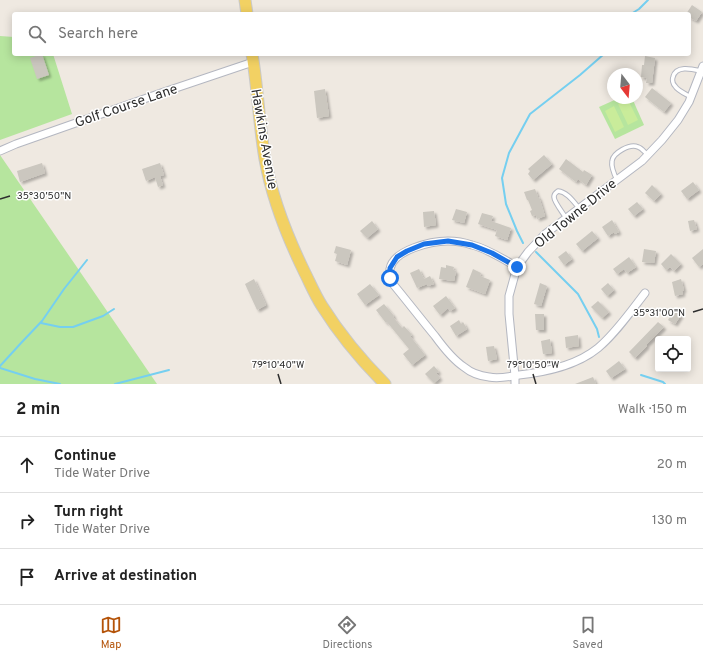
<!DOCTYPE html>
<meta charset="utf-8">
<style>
:root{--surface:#fff;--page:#f2f2f2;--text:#222;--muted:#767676;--line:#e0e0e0;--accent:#b45309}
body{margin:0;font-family:Overpass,sans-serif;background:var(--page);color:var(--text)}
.controls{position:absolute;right:12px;bottom:12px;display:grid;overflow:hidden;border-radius:4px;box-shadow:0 2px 10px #0003}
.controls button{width:36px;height:36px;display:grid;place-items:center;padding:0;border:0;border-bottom:1px solid var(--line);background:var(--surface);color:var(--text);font:20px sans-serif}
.compass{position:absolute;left:607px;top:68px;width:36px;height:36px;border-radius:50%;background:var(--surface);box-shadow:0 2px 10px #0003;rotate:164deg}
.stop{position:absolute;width:12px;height:12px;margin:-9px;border:3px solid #1a73e8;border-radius:50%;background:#fff}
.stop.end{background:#1a73e8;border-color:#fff;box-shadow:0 1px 4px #0008}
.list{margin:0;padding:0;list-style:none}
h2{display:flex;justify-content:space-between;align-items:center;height:52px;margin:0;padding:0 16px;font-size:17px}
h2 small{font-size:13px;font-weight:400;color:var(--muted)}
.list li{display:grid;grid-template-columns:26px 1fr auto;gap:12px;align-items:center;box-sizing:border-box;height:56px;padding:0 16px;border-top:1px solid var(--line)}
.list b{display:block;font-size:15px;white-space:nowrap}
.list p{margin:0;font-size:13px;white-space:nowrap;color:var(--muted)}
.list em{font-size:13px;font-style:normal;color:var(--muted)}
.icon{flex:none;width:22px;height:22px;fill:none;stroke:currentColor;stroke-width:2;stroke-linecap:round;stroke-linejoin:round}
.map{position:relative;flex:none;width:703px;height:384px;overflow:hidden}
.search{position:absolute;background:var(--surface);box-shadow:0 2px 10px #0003;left:12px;right:12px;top:12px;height:44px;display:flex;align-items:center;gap:10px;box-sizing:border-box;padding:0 14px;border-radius:4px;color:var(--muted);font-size:15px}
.sheet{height:220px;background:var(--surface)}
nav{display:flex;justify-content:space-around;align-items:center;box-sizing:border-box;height:56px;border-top:1px solid var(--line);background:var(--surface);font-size:11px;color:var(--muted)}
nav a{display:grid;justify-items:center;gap:2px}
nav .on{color:var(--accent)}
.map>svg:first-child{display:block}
.green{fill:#b6e59e}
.pitch{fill:#c9ec9a}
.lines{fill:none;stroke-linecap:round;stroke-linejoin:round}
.stream{stroke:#75cff0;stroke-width:2}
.building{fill:#cbc7bf;filter:url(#shadow)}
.service-casing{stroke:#b4b7c1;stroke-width:5.5}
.minor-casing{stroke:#b4b7c1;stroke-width:9}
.primary-casing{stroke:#c9c9c9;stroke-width:13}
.service{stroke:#fff;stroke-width:3.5}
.minor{stroke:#fff;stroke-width:7}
.primary{stroke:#f2d163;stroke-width:11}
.route{stroke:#1a73e8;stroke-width:5}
.ticks{fill:none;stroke:#2e2e2e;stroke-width:1.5}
.labels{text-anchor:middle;stroke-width:3;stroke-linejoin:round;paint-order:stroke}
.street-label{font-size:14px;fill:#2e2e2e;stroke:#fff}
.ticks-label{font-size:10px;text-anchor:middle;fill:#2e2e2e;stroke:#fff;stroke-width:3;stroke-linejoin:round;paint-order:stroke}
</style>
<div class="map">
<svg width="703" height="384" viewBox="0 0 703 384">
<defs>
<filter id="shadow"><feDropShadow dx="2.5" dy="2.5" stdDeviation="1" flood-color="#0004"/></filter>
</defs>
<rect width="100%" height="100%" fill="#efe9e1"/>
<g class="green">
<path d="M0,36L14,37V54H53L72,114L0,140Z"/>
<path d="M619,98H632L644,125L615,139L599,107Z"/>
<path d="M0,155L157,384H0Z"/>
</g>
<g class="pitch">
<path d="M628,100L638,120L628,125L618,104Z"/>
<path d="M614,106L624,127L615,132L605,111Z"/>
</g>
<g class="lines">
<g class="stream">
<path d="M631,14L639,9L648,0"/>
<path d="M523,243L517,231L506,204L502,178L509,153L530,114L580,75L604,54"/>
<path d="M536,252L578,294L597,329L599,337"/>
<path d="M41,323L60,327H73L103,316L114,309"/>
<path d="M0,366L22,342L42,321L64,289L87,260"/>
<path d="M0,368L35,379L60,384"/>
<path d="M641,375L663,382L665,384"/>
<path d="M115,384L169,370"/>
</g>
</g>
<g class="building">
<path d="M692,5L702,12L696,21L689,17V14H686Z"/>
<path d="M42,54L49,75L37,79L30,58Z"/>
<path d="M645,56L655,58L652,83H646L647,78L641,77L642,65H644Z"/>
<path d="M652,88L671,103L664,112L645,97Z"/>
<path d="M325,89L329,116L317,118L314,91Z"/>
<path d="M544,155L552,164L533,180L528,174L530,171L528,169Z"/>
<path d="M566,159L583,172L584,170L592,175L586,185L578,179L576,182L559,169Z"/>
<path d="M42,163L45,173L20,182L17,171Z"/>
<path d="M160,163L164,175L160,176L163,185L158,187L155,177L146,181L142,169Z"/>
<path d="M693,182L699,190L687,199L681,191Z"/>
<path d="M652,185L661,194L654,201L645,193Z"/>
<path d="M535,189L538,197H539L545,216L537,219L536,215L532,216L530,211L532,210L528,200H527L524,192Z"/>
<path d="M637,202L643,209L634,216L628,209Z"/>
<path d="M456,209L467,212L464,223L452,220Z"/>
<path d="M434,211L436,225L424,227L423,212Z"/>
<path d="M482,213L493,216L491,221L511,228L507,240L495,236L497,230L478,224Z"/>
<path d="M612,220L619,232L615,234L614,232L608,236L602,227Z"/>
<path d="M694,220L697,229L690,231L688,221Z"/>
<path d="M372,221L378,229L367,238L360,231Z"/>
<path d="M592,231L598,238L582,251L576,244Z"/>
<path d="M336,246L351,250L347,265L335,261L337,254L334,253Z"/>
<path d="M644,249L656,251L654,263L642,262Z"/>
<path d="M703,249V264L699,267L692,258Z"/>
<path d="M566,251L572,259L564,265L558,257Z"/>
<path d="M671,254L681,264L674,271L670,267L666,270L661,264Z"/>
<path d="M629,257L636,267L627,273L624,269L617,274L613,269Z"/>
<path d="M446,265L454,267L453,270L456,271L454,281L439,279L441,267L446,268Z"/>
<path d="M419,269L424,279L430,276L434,284L428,286L427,284L417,288L410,273Z"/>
<path d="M473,269L481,273L480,276L490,280L485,294L466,287Z"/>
<path d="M254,279L266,305L257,310L245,284Z"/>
<path d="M681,279L684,290L682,291L683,294L675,296L672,282Z"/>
<path d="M540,283L547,286L541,306L534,304Z"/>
<path d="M608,283L614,290L607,296L601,289Z"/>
<path d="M370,284L379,295L365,305L357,294Z"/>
<path d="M446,296L455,308L450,311L448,308L440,315L433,306Z"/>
<path d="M598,301L609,312L602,318L591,307Z"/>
<path d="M384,304L394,316L393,317L402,328L404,326L412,335L410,336L425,355L412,365L403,354L409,349L387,322L386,323L376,310Z"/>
<path d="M673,311L681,315L675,324L668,320Z"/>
<path d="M535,314H544V330H536Z"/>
<path d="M459,320L461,324L463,322L467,329L456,336L450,326Z"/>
<path d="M658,322L664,327L646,345L647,346L635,358L629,352Z"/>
<path d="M578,335L579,346L566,348L565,337Z"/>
<path d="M550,339L552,353L543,354L541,341Z"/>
<path d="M494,346L497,359L488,361L486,347Z"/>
<path d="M619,361L625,369L611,378L606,371Z"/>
<path d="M434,366L439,372L436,373L440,378L434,383L425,374Z"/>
<path d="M593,377L596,384H575Z"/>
</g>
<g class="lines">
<g class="service-casing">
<g id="service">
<path d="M691,97C686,94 678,91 675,86C673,84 672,80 673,77C676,65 692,69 701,71"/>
<path d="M617,180C614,174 611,167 612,161C613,153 630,143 638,147C642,148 645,153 648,155"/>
<path d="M566,218C563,213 554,202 554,197C554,193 556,193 558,191C567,192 573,201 579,208"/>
</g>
</g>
<g class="minor-casing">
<g id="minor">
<path d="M0,151L16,144L161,93L253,62"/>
<path d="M517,267C503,259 488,249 472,245C466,243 455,241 448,241C431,241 393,250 390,269C389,274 391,279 393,284C407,301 421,319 435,336C443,347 452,359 464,367C470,372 480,376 489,377C498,379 509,377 519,375C546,372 576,366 598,348C616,333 631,311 645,293"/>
<path d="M515,384V376L509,314V296L517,267L528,252L545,234L642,161L662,140L678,120L689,102L703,66"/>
</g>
</g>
<g class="primary-casing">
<g id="primary">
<path d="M245,0L247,14"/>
<path d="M252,54C258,89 259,125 265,159C272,198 287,236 304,271C310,283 315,295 322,306C339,333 363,362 385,384"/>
</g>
</g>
<use href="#service" class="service"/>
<use href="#minor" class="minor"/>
<use href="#primary" class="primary"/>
</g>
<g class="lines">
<path class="route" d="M390,278V268L397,257L407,251L424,244L448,241L472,245L492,253L517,267"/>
</g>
<path class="ticks" d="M0,199L10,196M693,312L703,309M278,374L281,384M533,374L536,384"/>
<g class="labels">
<g class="street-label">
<text transform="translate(126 105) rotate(-19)" y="5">Golf Course Lane</text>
<text transform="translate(265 139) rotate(80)" y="5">Hawkins Avenue</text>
<text transform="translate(575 213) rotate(-39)" y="5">Old Towne Drive</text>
</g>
</g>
<g class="ticks-label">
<text x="44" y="199">35°30'50"N</text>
<text x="659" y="316">35°31'00"N</text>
<text x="278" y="368">79°10'40"W</text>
<text x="533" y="368">79°10'50"W</text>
</g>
</svg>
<div class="controls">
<button><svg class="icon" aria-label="locate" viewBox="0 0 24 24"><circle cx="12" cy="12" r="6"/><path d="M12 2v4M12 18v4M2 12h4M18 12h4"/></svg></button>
</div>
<svg class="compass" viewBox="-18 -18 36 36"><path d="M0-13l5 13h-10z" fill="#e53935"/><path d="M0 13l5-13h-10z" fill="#767676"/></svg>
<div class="stop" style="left:390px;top:278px"></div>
<div class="stop end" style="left:517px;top:267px"></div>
<div class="search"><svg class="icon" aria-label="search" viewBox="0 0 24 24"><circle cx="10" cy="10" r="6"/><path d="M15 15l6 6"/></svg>Search here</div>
</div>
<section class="sheet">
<h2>2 min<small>Walk · 150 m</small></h2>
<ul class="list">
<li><svg class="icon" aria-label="ahead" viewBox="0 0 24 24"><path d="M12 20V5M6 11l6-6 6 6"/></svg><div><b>Continue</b><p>Tide Water Drive</p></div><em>20 m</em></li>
<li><svg class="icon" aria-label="right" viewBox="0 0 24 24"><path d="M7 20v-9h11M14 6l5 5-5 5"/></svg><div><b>Turn right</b><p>Tide Water Drive</p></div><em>130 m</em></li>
<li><svg class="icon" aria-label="arrive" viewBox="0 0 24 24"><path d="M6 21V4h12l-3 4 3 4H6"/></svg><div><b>Arrive at destination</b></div></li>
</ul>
</section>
<nav>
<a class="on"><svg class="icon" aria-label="map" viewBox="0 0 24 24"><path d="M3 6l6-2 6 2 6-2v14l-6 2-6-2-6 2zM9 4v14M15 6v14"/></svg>Map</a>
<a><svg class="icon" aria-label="directions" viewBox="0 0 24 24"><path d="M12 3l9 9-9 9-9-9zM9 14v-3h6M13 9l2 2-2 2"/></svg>Directions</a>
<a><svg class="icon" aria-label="saved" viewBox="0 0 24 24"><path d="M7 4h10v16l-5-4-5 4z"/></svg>Saved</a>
</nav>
